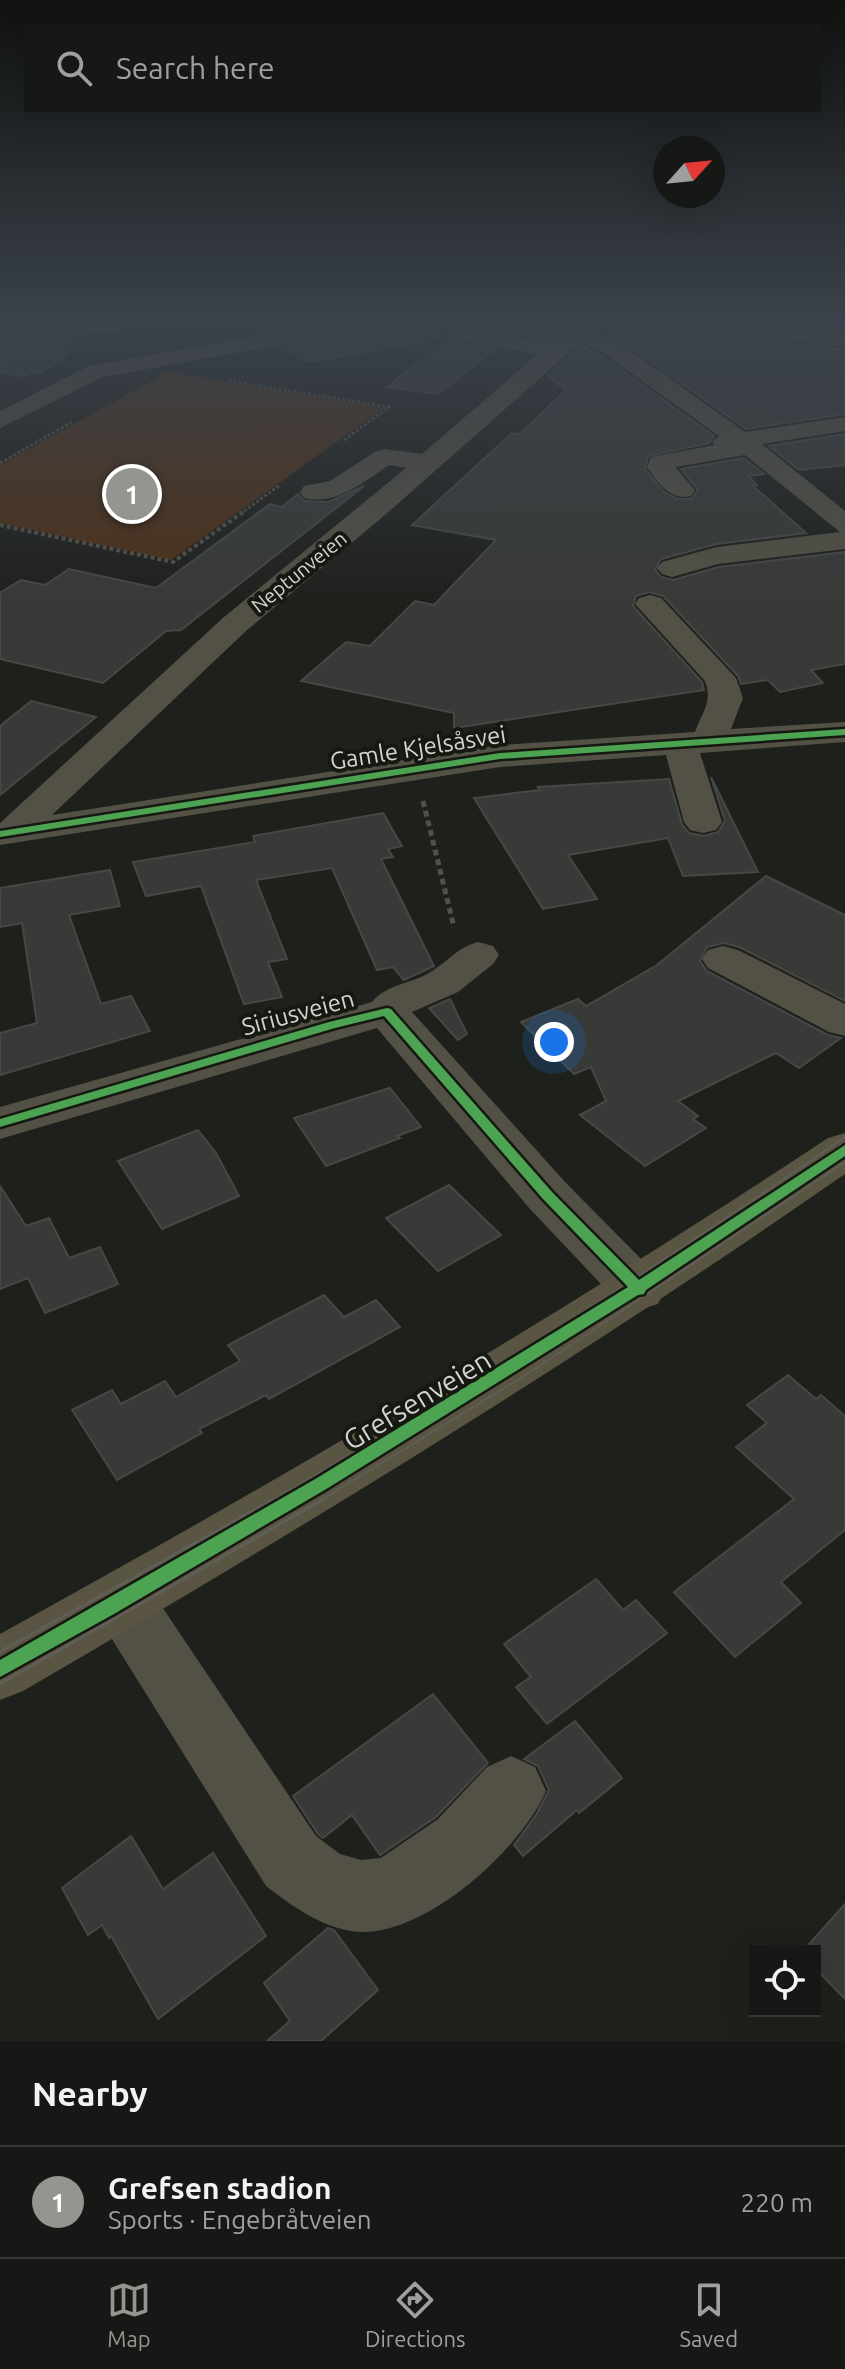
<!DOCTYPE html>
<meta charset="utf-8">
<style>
:root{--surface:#161815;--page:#1f211e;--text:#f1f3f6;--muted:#9ea0a0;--line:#353734;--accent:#949591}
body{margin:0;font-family:Ubuntu,sans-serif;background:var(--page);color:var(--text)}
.controls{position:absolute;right:24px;bottom:24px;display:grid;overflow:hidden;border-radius:0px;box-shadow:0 8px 32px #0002}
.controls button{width:72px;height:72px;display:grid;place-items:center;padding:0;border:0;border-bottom:2px solid var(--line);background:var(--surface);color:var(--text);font:40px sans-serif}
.compass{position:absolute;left:653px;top:136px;width:72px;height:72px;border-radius:50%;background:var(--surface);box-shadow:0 8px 32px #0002;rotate:63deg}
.you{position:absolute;left:554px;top:1042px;width:28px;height:28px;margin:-20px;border:6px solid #fff;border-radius:50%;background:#1a73e8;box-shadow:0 0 0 12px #1a73e833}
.badge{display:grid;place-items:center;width:52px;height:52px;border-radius:50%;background:var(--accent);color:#fff;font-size:26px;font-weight:700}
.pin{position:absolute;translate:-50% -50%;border:4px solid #fff;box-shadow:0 2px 8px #0006}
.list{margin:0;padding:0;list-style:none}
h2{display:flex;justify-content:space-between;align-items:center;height:104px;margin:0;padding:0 32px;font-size:34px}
h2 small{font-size:26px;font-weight:400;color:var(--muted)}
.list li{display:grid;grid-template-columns:52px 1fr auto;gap:24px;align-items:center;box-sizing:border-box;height:112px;padding:0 32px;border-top:2px solid var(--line)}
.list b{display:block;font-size:30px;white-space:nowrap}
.list p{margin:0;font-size:26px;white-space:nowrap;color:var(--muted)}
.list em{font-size:26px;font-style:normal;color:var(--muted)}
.icon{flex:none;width:44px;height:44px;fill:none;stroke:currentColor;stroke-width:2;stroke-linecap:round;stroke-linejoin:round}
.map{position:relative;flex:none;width:845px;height:2041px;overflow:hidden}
.search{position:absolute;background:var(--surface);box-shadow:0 8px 32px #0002;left:24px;right:24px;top:24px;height:88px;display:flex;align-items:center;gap:20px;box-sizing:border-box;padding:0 28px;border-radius:0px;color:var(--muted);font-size:30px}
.sheet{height:216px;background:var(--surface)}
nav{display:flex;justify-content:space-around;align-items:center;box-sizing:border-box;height:112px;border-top:2px solid var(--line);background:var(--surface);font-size:22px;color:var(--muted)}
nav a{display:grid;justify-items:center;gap:4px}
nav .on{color:var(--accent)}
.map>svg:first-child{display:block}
.green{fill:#4e3119}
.building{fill:#383a37;stroke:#464846;stroke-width:2}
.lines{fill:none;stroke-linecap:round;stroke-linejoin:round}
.path-far2{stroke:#535048;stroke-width:3;stroke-dasharray:3 2;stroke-linecap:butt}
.path-far1{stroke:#535048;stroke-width:4;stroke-dasharray:4 3;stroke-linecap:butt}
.path{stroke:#535048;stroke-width:5;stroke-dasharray:6 4;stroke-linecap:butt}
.minor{fill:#535145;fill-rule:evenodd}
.major{fill:#595542;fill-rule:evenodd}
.tram-far1{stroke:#5f5e57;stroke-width:2}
.tram{stroke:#5f5e57;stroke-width:3}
.cycleway-casing{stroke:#161812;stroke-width:5}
.cycleway{fill:#4ca352;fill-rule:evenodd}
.labels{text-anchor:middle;stroke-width:8;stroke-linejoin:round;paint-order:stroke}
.far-street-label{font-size:20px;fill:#d3d4d0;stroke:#161812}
.street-label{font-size:24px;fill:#d3d4d0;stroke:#161812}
.near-street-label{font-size:28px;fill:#d3d4d0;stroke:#161812}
</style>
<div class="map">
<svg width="845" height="2041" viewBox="0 0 845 2041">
<rect width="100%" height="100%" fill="#1e201c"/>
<path class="green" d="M168,372L384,408L171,560L0,523V465Z"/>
<g class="building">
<path d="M251,320H327L258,333L245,325H258Z"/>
<path d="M398,320H438L440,338L316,361H306L283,347L386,329Z"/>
<path d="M475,320H505L566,329L551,340L474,327L465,329L460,335L463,344L494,350L438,394L387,387L465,325L485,328Z"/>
<path d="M626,320H654L667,329L845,350V414L746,429L623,342L606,334L625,336Z"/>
<path d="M759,320H845V330Z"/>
<path d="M0,326H34L32,334L44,340L54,338L64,326H78L79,330L62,360L38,373L31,372L22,376L0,372Z"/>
<path d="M581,346L603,357L714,436L709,443L648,456L645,469L664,492L677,499H691L698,490L681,469L744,458L764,474L748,476L757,485H752L806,533L716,544L661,559L655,570L661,577L673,580L719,567L845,552V664L811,670L823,683L780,692L768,680L741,684L738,676L663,596L649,592L636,596L633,606L702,682L704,690L454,728V713L301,681L346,642L370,646L415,601L434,605L496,540L412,525L512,433L520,434L566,390L548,376Z"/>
<path d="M845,434V465L799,470L769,446Z"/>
<path d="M364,486L181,630L166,631L103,683L0,659V593L21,580L45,585L69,569L156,588L270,504L282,507L298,494L304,501L328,502Z"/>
<path d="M31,701L96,717L0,795V726Z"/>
<path d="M711,777L758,872L683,876L668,838L568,855L597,899L543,909L474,798L540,790L538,787L669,779L682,824L689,833L704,836L718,832L725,821Z"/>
<path d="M383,813L402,846L388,849L393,857L381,859L434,966L404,980L393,967L377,970L332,868L256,880L287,959L268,962L282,997L244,1004L201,886L146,896L133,862L255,842L253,836Z"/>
<path d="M110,870L120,906L69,915L101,1004L131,996L150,1031L0,1075V1033L37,1023L22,923L0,927V888Z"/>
<path d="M766,876L845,915V1001L739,947L724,943L707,947L700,961L707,971L828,1035L841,1038L799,1068L776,1053L678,1101L698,1116L693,1119L706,1128L645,1166L580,1115L606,1101L591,1067L574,1074L521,1022L578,999L586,1006L657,965Z"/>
<path d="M450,999L467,1034L458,1040L429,1008Z"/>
<path d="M390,1088L421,1127L397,1136L400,1138L326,1166L294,1118Z"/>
<path d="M198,1130L216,1153L239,1196L162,1229L118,1161Z"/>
<path d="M449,1185L501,1235L438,1271L386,1218Z"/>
<path d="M0,1186L26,1226L49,1218L69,1258L100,1247L118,1284L45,1313L28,1278L0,1289Z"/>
<path d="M324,1295L344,1317L376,1300L400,1327L269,1399L266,1395L199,1429L202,1433L117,1480L72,1410L112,1390L121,1404L165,1381L176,1397L240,1361L228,1345Z"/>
<path d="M788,1375L816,1399L821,1395L845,1416V1530L781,1582L801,1603L735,1657L674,1592L794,1499L736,1447L767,1423L747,1405Z"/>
<path d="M596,1579L623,1610L636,1600L667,1633L547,1724L516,1687L531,1677L504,1644Z"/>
<path d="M433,1694L488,1763L436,1817L380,1855L352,1815L323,1838L318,1834L293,1796Z"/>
<path d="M575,1721L622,1778L579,1813L577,1810L523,1856L514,1845L536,1815L549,1790L538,1766L524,1759Z"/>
<path d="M131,1836L163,1889L213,1853L266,1936L158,2019L111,1936L109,1938L102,1925L88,1935L62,1888Z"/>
<path d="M845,1904V1999L815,1968V1951H803Z"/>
<path d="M328,1928L334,1930L378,1990L321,2041H267L290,2021L264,1983Z"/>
</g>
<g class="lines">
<g class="path-far2">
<path d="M229,381L389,407L344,440"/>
<path d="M0,463L72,422"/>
<path d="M240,514L280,485"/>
</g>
<path class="path-far1" d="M0,525L173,562L243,512"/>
<path class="path" d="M423,801L454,927"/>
<g class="minor">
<path d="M42,320H64L52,336L44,337L33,331Z"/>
<path d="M93,320H142C132,330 99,335 84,332L81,327L84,322Z"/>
<path d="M346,320H395L385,326L103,377L0,428V411L89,366Z"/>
<path d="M582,320H606L594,332L621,344L745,432L845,417V431L762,444L845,511V549L718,564L672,577L662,574L657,568L662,562L717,547L840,532L745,455L675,467L695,490L691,496C671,501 658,483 647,467L651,457L715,445L712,442L719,436L605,354L581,342L385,515L246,631L52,815L500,745L695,732C702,712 713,702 705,681L635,604L639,598L650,595L661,598L736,678L743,698L731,729L845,722V742L700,753L722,822L716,830L703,833L690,830L684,822L666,755L500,767L0,845V823L224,617L406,468L389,465C364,482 335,506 304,498L300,492L304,486L330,481L375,452L384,449L422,454L538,354L466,342L463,337L466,332L474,330L552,343Z"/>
<path d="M657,320H728L845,333V347L667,326Z"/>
<path d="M478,942L493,946L499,955L493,964L458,992L412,1012L566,1183L658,1276L665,1290L658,1304L639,1310L620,1304L530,1209L377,1028L0,1139V1107L372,1002C387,984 410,984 429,973C448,962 456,948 478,942Z"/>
<path d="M723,946L738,950L845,1004V1036L829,1032L708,968L702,959L708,950Z"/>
<path d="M122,1571L144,1580L316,1836L340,1854L361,1860L381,1858L438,1819L487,1767L511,1756L535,1767L546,1791C521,1849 430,1931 364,1932C328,1932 293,1907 266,1886L100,1620L91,1600L100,1580Z"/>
</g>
<path class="major" d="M845,1133V1174C579,1359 303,1528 23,1691L0,1700V1634C282,1479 559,1316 828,1138Z"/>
<g class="tram-far1">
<path d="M269,1502C467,1389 658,1267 845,1137"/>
<path d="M318,1502L535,1369L845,1162"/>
</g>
<g class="tram">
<path d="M0,1652L272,1500"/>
<path d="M0,1684L322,1500"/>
</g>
<g class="cycleway-casing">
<g id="cycleway">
<path d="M845,729V735L500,759L0,837V831L500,753Z"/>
<path d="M387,1008L391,1009L553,1193L639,1280L845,1145V1156L646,1290L644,1294L638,1295L328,1488L114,1614L0,1677V1660L317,1478L628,1287L543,1199L384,1016L335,1028L0,1127V1119L329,1022Z"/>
</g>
</g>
<use href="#cycleway" class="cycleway"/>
</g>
<linearGradient id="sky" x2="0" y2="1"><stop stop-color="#10120f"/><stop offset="0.53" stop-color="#3b424b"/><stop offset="1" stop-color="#3b424b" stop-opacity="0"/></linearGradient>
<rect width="845" height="606" fill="url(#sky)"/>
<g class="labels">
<g class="far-street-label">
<text transform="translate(299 572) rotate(-39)" y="7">Neptunveien</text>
</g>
<g class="street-label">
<text transform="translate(418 748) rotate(-9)" y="8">Gamle Kjelsåsvei</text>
<text transform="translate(298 1013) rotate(-15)" y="8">Siriusveien</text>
</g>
<g class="near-street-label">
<text transform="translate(417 1400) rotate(-31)" y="10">Grefsenveien</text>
</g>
</g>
</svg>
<div class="controls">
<button><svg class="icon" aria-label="locate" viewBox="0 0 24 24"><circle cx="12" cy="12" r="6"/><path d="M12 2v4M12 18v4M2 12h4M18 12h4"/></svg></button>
</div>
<svg class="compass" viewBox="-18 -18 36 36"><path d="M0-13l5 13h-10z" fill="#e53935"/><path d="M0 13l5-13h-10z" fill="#9ea0a0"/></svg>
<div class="you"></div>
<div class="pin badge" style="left:132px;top:494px">1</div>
<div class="search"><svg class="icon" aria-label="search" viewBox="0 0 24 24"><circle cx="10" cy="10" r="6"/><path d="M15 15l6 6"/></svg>Search here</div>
</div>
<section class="sheet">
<h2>Nearby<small></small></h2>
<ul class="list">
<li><span class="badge">1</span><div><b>Grefsen stadion</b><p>Sports · Engebråtveien</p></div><em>220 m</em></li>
</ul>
</section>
<nav>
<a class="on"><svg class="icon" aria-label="map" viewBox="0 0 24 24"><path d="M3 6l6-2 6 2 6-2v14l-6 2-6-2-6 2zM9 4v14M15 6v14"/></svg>Map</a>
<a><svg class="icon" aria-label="directions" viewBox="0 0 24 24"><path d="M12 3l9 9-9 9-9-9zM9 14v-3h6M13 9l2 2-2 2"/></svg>Directions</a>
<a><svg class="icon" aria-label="saved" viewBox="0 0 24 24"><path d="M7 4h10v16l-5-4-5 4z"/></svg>Saved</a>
</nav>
